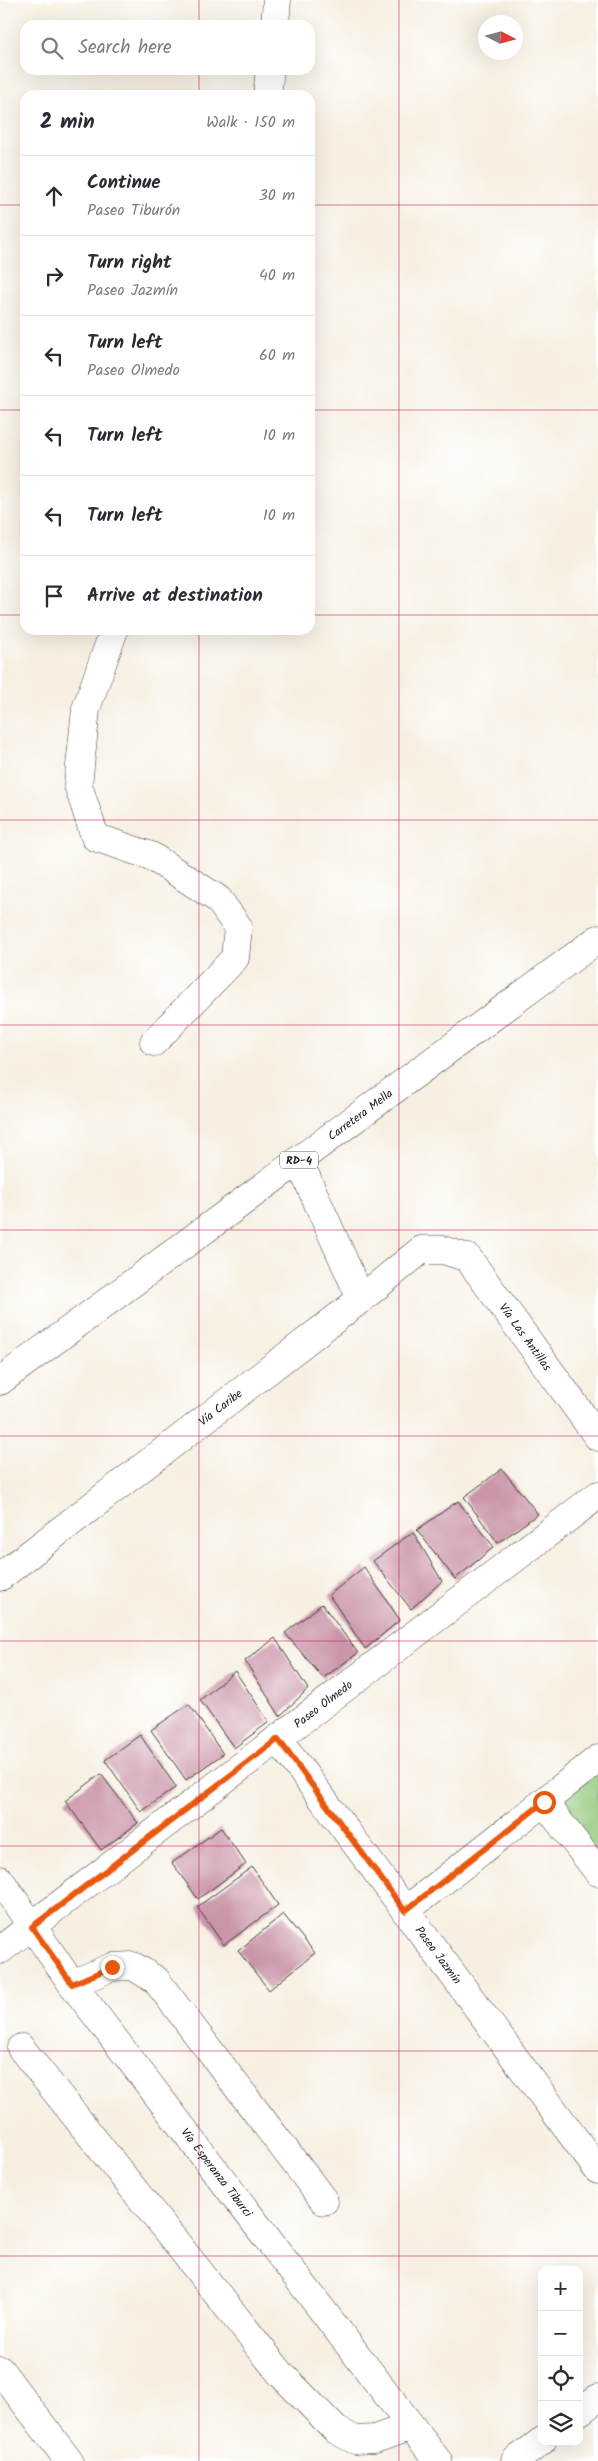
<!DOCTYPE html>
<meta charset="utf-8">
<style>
:root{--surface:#fff;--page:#f2f2f3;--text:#2b2b33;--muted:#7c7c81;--line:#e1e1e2}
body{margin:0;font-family:Kalam,sans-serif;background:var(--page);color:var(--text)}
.controls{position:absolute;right:15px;bottom:15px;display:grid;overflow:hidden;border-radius:10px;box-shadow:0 5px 20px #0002}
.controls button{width:45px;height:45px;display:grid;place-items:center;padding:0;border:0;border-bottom:1px solid var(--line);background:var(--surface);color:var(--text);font:25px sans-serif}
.compass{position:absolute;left:478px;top:15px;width:45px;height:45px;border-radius:50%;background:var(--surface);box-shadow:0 5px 20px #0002;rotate:96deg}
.stop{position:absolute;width:15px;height:15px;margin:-11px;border:4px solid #ea580c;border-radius:50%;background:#fff}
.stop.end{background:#ea580c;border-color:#fff;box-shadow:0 1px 5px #0008}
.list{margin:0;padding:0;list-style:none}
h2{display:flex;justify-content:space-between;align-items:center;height:65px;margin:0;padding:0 20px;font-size:21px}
h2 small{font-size:16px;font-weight:400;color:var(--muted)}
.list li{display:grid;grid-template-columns:32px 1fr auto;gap:15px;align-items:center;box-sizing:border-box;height:80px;padding:0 20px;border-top:1px solid var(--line)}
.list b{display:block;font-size:19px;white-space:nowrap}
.list p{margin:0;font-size:16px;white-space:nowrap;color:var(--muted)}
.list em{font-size:16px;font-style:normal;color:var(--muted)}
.icon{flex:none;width:28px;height:28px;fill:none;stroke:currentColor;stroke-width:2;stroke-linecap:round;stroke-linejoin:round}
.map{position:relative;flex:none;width:598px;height:2461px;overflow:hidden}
.search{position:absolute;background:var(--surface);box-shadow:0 5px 20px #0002;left:20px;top:20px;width:295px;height:55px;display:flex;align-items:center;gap:12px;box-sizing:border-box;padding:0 18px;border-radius:15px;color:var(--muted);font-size:19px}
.panel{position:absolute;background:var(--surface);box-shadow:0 5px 20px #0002;left:20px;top:90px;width:295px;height:545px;border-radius:15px}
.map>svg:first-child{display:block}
.green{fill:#91c577;stroke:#56704a}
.building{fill:#ca95a9}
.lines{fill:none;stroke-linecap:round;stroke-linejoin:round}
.minor-casing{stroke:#3d3c3a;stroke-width:29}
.major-casing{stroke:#3d3c3a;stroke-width:29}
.minor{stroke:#fff;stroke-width:28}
.major{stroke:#fff;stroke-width:28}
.route{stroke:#ea580c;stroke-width:6}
.grid{fill:none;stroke:#c2185b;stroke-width:1;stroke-opacity:0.55}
.labels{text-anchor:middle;stroke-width:4;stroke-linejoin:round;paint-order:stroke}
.shield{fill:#fff;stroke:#606060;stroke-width:1}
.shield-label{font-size:11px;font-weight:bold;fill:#1c1c1c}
.street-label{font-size:12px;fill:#1c1c1c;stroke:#fff}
</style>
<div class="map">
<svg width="598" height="2461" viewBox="0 0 598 2461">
<rect width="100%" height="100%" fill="#fff"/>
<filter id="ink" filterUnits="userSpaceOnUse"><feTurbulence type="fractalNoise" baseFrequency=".02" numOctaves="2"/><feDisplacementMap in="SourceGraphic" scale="10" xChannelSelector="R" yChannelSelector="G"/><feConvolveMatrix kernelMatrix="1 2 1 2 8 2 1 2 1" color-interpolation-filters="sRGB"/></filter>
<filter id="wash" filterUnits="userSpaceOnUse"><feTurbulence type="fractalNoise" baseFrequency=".0096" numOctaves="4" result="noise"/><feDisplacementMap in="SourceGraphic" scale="20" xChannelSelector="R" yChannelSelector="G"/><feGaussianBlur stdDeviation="1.12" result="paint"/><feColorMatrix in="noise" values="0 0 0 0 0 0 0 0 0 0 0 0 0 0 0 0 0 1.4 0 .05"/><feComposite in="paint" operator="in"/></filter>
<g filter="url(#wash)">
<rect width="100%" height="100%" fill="#f7f0e2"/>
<path class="green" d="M598,1759V1872L544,1802Z"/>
<g id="blocks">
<g class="building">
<path d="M502,1469L538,1514L498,1543L464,1497Z"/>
<path d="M458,1501L494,1547L455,1579L417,1530Z"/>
<path d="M413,1532L442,1581L411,1609L373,1561Z"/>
<path d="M364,1567L400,1620L365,1649L329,1595Z"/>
<path d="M322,1604L358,1653L323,1678L285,1633Z"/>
<path d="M275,1638L308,1689L280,1716L245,1661Z"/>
<path d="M235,1671L269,1722L234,1748L200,1700Z"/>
<path d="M189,1704L223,1754L186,1780L151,1730Z"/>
<path d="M140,1735L176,1787L141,1812L105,1760Z"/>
<path d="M101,1774L138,1823L101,1850L65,1801Z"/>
<path d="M221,1828L246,1864L198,1899L172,1863Z"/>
<path d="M252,1867L278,1905L224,1945L197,1907Z"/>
<path d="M283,1914L315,1953L269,1990L238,1951Z"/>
</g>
</g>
</g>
<g filter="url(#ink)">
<use href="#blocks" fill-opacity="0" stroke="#3d3c3a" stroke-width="1"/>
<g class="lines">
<g class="minor-casing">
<g id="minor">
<path d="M275,25L277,0"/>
<path d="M267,95L270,70"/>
<path d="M114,630L86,709L78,785L95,837L151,856L218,899L238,927L235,958L154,1042"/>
<path d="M299,1161L361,1299"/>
<path id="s1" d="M0,1577L361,1299L421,1250H443L468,1258L598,1437"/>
<path id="s2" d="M278,1739L598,2170"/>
<path d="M544,1802L598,1872"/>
<path id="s3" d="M0,1880L72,1984L438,2461"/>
<path d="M405,1911L598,1759"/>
<path id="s4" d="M0,1950L598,1495"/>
<path d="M72,1984L112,1967L133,1966L156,1980L324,2201"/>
<path d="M21,2048L281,2374L336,2430L355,2440L375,2439L411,2426"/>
<path d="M0,2370L69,2461"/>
<path d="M579,2412L598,2398"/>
<path d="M515,2461L542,2441"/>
</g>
</g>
<g class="major-casing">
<g id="major">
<path id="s5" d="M0,1381L598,939"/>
</g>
</g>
<use href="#minor" class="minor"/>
<use href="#major" class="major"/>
</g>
</g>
<g class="lines" filter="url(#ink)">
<path class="route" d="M112,1967L72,1984L32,1927L278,1739L405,1911L544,1802"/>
</g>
<path class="grid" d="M199,0V25M399,0V2461M199,70V95M0,205H25M310,205H598M0,410H25M310,410H598M0,615H25M310,615H598M199,630V2461M0,820H598M0,1025H598M0,1230H598M0,1436H598M0,1641H598M0,1846H598M0,2051H598M0,2256H598"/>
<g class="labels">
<rect class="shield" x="280" y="1151.5" width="38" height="17" rx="4"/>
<g class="shield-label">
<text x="299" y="1164">RD-4</text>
</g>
<g class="street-label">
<text dy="4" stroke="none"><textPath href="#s5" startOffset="448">Carretera Mella</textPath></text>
<text dy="4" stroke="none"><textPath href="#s1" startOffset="679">Vía Las Antillas</textPath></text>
<text dy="4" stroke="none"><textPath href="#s1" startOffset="278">Vía Caribe</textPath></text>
<text dy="4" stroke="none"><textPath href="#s4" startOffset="406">Paseo Olmedo</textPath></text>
<text dy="4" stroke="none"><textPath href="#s2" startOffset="269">Paseo Jazmín</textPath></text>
<text dy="4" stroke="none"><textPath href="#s3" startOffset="364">Vía Esperanza Tiburci</textPath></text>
</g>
</g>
</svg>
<div class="controls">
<button>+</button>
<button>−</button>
<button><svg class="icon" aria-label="locate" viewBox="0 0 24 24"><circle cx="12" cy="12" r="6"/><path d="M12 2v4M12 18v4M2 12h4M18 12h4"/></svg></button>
<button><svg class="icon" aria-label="layers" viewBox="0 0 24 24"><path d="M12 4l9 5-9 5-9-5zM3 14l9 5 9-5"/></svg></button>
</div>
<svg class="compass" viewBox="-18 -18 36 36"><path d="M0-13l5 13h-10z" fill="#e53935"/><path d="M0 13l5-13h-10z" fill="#7c7c81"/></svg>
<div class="stop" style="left:544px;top:1802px"></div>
<div class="stop end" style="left:112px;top:1967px"></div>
<div class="search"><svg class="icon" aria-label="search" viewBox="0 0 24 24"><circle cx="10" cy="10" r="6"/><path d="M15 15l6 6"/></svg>Search here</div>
<section class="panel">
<h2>2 min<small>Walk · 150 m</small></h2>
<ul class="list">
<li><svg class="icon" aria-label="ahead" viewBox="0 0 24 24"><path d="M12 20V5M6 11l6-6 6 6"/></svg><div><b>Continue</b><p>Paseo Tiburón</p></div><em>30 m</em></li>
<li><svg class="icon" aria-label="right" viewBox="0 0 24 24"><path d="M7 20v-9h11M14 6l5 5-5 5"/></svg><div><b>Turn right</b><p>Paseo Jazmín</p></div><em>40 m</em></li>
<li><svg class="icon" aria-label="left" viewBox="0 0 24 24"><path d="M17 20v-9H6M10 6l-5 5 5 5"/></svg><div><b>Turn left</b><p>Paseo Olmedo</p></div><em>60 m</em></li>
<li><svg class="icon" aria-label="left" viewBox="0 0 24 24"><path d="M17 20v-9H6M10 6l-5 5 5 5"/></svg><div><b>Turn left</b></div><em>10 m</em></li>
<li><svg class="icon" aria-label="left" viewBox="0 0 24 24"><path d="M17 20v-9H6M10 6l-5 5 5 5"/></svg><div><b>Turn left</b></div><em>10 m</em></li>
<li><svg class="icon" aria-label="arrive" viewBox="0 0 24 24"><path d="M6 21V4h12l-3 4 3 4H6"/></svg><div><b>Arrive at destination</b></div></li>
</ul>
</section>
</div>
